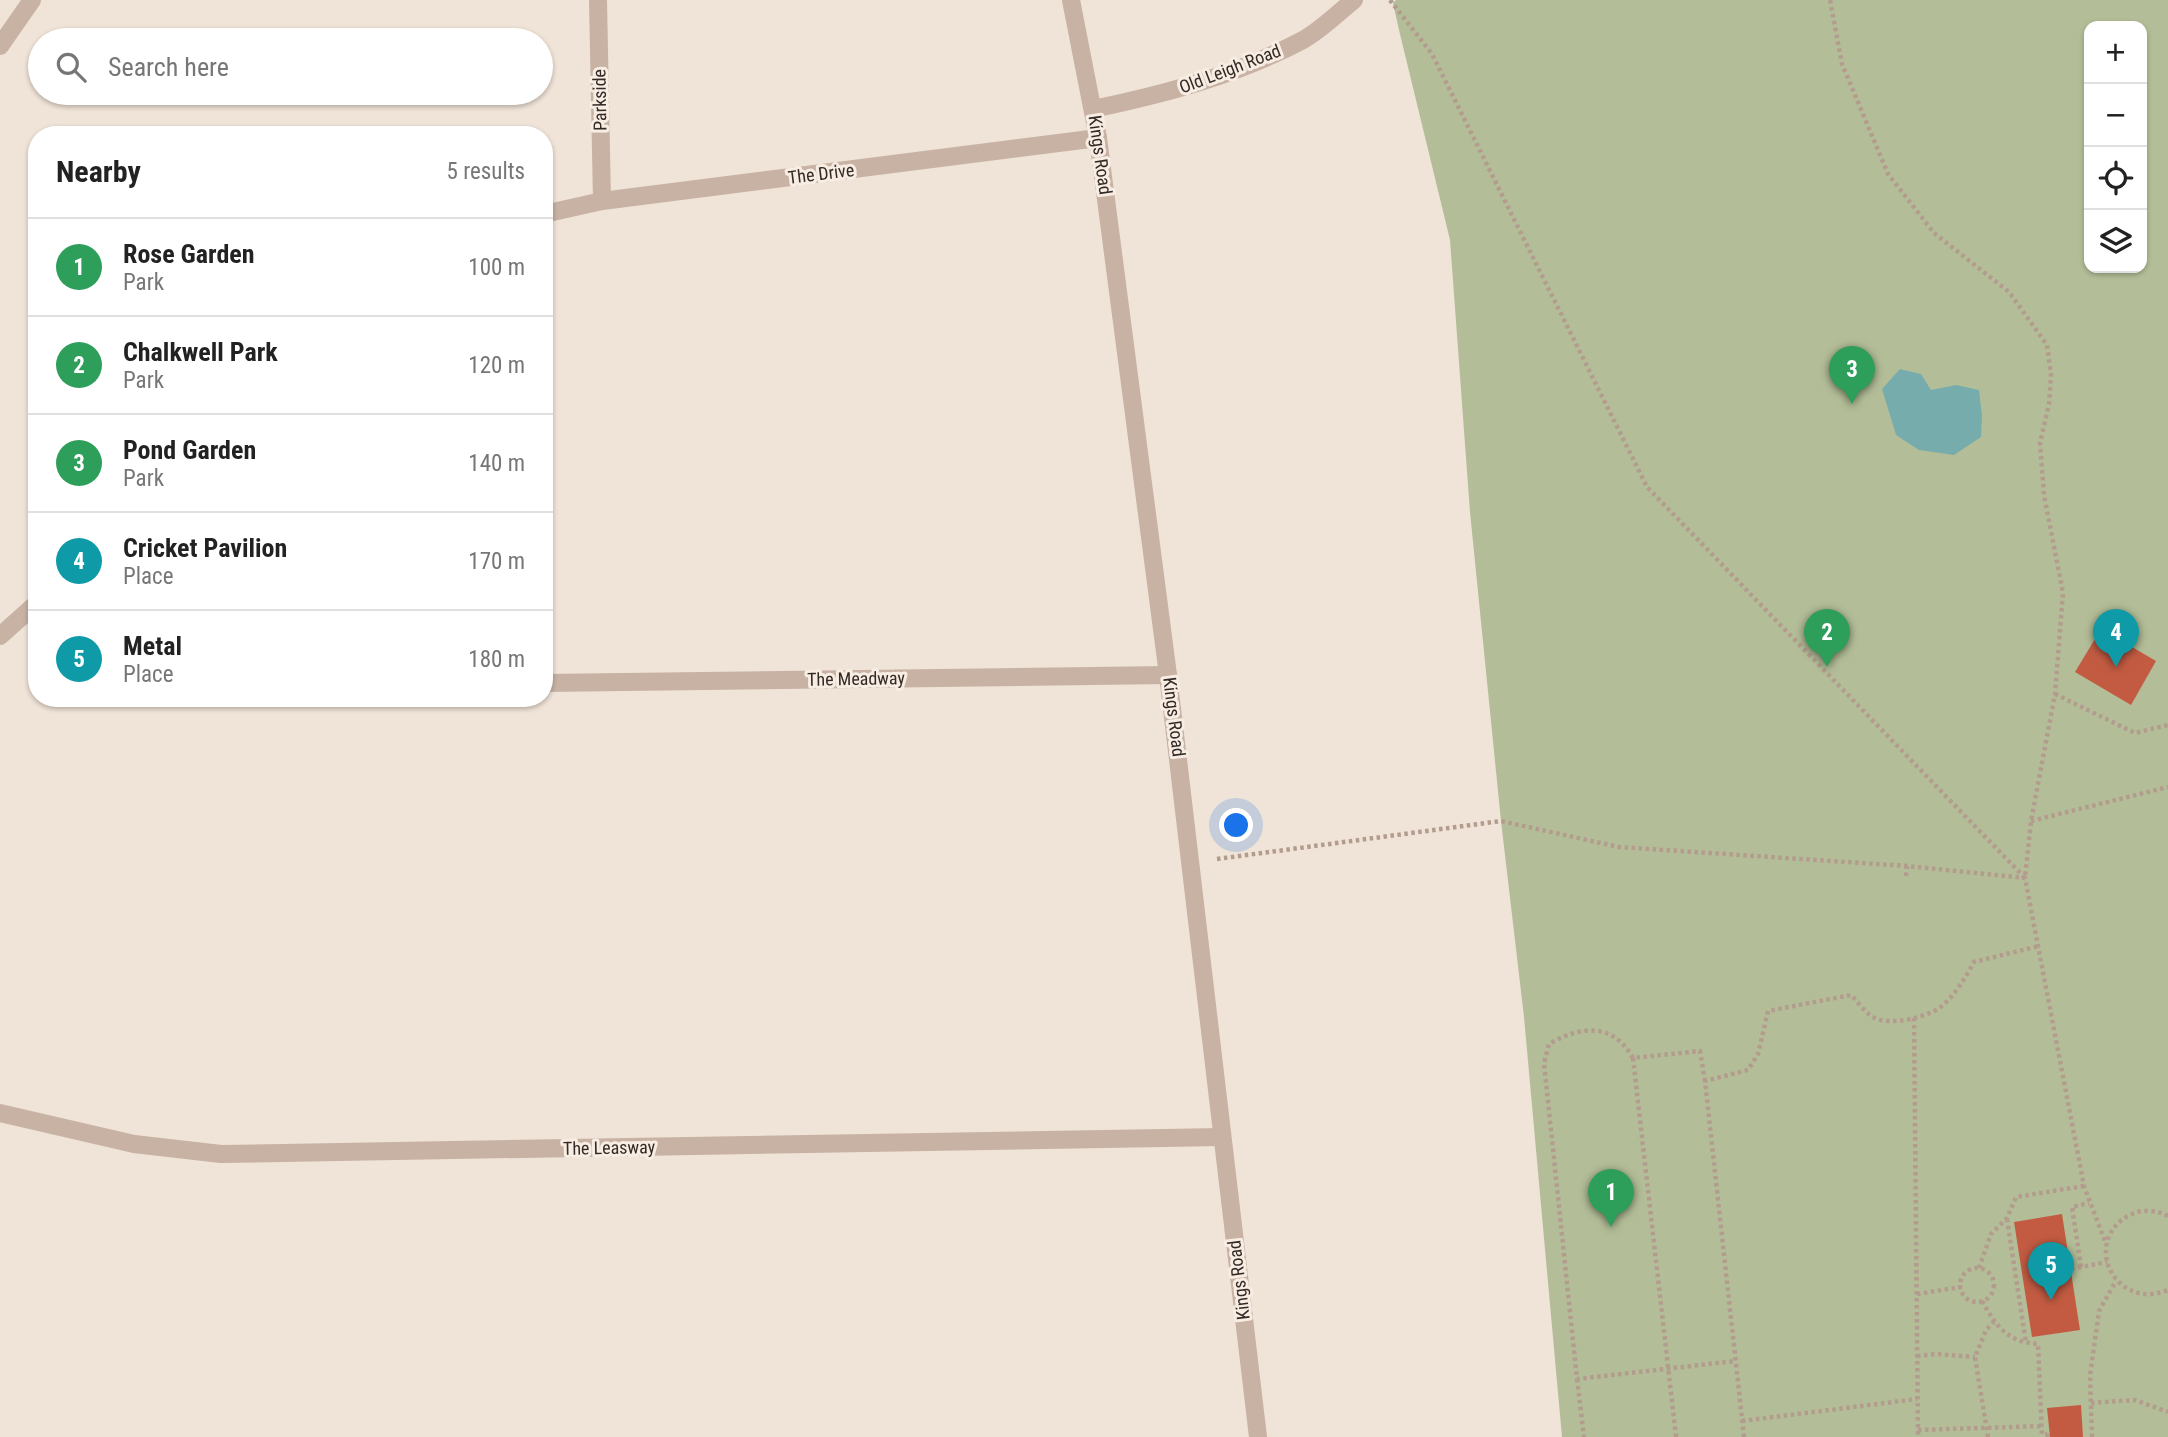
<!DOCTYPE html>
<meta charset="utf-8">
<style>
:root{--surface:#fff;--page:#f2f2f2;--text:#222;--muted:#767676;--line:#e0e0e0;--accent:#b45309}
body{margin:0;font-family:"Roboto Condensed",sans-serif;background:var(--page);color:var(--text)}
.controls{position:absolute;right:21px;top:21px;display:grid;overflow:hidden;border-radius:14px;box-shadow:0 2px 5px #0004}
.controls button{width:63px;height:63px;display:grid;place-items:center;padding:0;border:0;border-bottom:2px solid var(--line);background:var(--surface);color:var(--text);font:35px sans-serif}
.you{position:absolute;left:1237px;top:826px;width:24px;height:24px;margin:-18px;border:5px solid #fff;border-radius:50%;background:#1a73e8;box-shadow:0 0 0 10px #1a73e833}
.badge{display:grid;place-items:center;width:46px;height:46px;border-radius:50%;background:var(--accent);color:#fff;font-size:23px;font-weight:700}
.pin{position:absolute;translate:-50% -58px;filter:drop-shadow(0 2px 4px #0008)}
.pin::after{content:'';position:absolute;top:37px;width:24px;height:21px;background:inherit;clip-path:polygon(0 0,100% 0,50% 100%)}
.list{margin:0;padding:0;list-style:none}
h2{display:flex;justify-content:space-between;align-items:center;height:91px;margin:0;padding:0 28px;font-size:30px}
h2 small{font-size:23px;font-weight:400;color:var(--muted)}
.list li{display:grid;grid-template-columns:46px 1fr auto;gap:21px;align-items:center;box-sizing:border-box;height:98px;padding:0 28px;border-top:2px solid var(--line)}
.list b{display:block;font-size:26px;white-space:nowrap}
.list p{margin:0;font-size:23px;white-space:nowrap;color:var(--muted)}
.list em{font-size:23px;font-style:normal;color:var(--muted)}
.icon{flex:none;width:38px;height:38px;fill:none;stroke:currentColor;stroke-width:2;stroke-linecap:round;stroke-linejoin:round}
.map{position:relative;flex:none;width:2168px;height:1437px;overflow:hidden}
.search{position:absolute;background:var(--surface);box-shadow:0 2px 5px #0004;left:28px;top:28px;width:525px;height:77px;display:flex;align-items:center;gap:18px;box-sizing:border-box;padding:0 24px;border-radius:38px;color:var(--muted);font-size:26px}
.panel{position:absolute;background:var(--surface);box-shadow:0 2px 5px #0004;left:28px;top:126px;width:525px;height:581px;border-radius:28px}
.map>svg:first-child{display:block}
.green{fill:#b3be98;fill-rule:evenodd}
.water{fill:#77acac}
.building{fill:#c35b42}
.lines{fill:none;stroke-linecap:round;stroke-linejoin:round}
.path{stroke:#b39c8e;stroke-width:4.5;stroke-dasharray:3.5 3.5;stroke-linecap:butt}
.minor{stroke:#c7b2a4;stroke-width:18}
.tertiary{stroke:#c7b2a4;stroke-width:18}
.labels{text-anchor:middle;stroke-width:6;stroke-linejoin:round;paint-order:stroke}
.street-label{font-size:18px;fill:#332925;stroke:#f8ede3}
</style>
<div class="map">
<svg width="2168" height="1437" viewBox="0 0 2168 1437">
<rect width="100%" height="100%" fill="#f0e3d7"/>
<path class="green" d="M1396,0H2168V1437H1562L1524,1017L1501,821L1470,512L1450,240L1399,30L1393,3ZM2089,26H2142V268H2089Z"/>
<path class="water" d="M1900,369L1921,374L1931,390L1956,385L1979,390L1982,416L1981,437L1954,455L1919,450L1896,435L1882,389Z"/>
<g class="building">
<path d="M2101,629L2156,661L2131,705L2075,672Z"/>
<path d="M2062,1214L2080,1330L2032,1337L2014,1222Z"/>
<path d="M2081,1405L2083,1437H2050L2047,1408Z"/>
</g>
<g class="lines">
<g class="path">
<path d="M1390,0L1432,54L1647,487L2025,878L2031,821L2055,694L2063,593L2044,495L2040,443L2049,404L2051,375L2047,345L2009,292L1934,233L1888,174L1842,64L1830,0"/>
<path d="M2055,694L2135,733L2168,725"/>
<path d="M2031,821L2168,787"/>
<path d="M1217,859L1501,821L1619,847L1907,866L2025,878L2084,1186L2106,1244"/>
<path d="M1906,876L1907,866"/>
<path d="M1914,1018L1918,1437"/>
<path d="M1633,1058C1613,1023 1582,1025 1549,1044L1544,1063L1577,1379L1735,1361"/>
<path d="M2168,1216C2157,1210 2143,1209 2132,1214C2080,1238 2113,1312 2168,1290"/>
<path d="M2007,1219L2026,1343"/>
<path d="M2081,1267L2072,1207L2089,1203"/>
<path d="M1979,1268L1991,1234L2007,1218L2016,1197L2084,1186"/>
<circle cx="1977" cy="1285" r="17"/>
<path d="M2071,1269L2107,1262"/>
<path d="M1917,1294L1961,1287"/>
<path d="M1982,1301C1996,1326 2007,1342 2038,1344L2042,1437"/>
<path d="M1917,1356L1937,1354L1975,1357"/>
<path d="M1577,1379L1584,1437"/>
<path d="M2091,1403L2135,1400L2168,1412"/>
<path d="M1742,1421L1917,1399"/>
<path d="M1918,1430L2042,1426"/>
<path d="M1676,1437L1633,1058L1700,1051L1705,1081"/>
<path d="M1744,1437L1705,1081L1748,1070L1758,1054L1768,1011L1851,995C1857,1001 1863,1010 1870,1015C1885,1028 1927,1018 1942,1006C1956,994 1965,978 1974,962L2039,946"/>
<path d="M1988,1437L1975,1357L1986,1330L1994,1322"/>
<path d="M2048,1437L2047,1434H2050"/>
<path d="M2092,1437L2090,1376L2099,1311L2116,1281"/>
</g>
<g class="minor">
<path d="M598,0L602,201"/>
<path d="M0,46L32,0"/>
<path d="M1093,109C1165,94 1237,75 1303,40C1321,30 1338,13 1354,0"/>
<path d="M544,214L602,201L1098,138"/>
<path d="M0,636L37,603"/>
<path d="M544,683L1168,675"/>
<path d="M0,1113L134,1144L221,1154L1222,1137"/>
</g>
<path class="tertiary" d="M1071,0L1098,138L1168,675L1258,1437"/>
</g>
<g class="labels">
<g class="street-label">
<text transform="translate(1230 69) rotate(-21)" y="6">Old Leigh Road</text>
<text transform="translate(600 100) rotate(-91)" y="6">Parkside</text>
<text transform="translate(1100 155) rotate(82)" y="6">Kings Road</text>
<text transform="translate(821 174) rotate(-7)" y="6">The Drive</text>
<text transform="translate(856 679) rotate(-1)" y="6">The Meadway</text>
<text transform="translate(1174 717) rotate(83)" y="6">Kings Road</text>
<text transform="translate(609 1148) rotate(-1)" y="6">The Leasway</text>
<text transform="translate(1239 1280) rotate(-97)" y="6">Kings Road</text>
</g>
</g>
</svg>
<div class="controls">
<button>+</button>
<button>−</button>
<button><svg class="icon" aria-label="locate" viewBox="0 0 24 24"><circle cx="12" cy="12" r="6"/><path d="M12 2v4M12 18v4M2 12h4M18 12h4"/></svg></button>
<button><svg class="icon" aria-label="layers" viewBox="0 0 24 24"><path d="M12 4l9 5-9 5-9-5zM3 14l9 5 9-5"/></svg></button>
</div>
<div class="you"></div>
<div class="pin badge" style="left:1611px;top:1227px;background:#2e9e5b">1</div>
<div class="pin badge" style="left:1827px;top:667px;background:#2e9e5b">2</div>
<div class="pin badge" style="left:1852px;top:404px;background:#2e9e5b">3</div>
<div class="pin badge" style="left:2116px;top:667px;background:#0f9aa8">4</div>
<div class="pin badge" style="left:2051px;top:1300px;background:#0f9aa8">5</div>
<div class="search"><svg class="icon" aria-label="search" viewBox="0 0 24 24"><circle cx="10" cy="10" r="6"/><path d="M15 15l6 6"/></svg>Search here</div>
<section class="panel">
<h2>Nearby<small>5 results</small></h2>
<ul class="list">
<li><span class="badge" style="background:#2e9e5b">1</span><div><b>Rose Garden</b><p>Park</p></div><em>100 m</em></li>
<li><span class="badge" style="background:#2e9e5b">2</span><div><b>Chalkwell Park</b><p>Park</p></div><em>120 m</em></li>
<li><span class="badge" style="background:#2e9e5b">3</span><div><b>Pond Garden</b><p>Park</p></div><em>140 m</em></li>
<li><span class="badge" style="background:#0f9aa8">4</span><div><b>Cricket Pavilion</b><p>Place</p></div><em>170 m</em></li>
<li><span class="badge" style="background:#0f9aa8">5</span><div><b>Metal</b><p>Place</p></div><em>180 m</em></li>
</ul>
</section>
</div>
